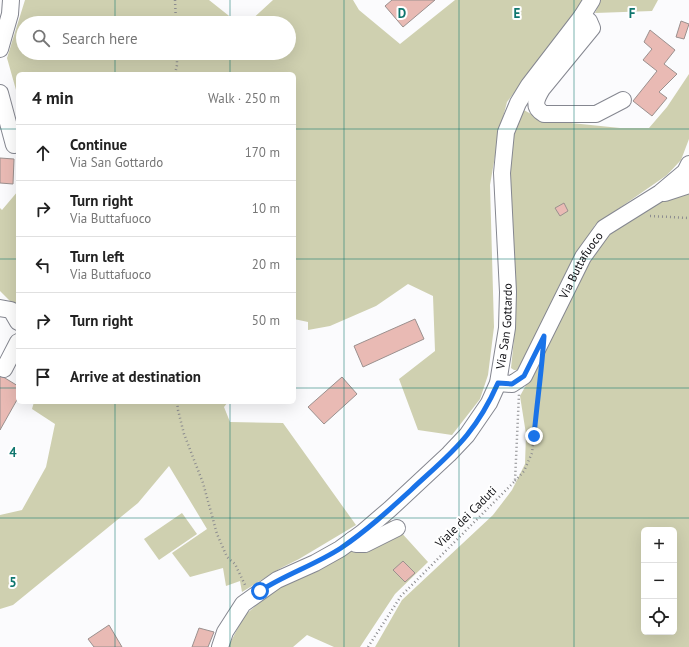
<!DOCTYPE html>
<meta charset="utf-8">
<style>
:root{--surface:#fff;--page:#f6f6f6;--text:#222;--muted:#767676;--line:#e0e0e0}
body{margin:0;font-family:"PT Sans",sans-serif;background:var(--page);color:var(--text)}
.controls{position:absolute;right:12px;bottom:12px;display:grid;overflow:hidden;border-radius:6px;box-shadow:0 4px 16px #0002}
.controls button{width:36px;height:36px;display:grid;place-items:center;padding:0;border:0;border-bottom:1px solid var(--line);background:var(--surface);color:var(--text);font:20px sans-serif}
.stop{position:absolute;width:12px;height:12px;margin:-9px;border:3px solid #1a73e8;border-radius:50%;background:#fff}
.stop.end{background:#1a73e8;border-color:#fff;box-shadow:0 1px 4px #0008}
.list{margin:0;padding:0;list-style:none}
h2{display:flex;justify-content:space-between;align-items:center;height:52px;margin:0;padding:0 16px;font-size:17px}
h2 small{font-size:13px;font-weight:400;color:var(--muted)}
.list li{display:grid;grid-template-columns:26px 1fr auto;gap:12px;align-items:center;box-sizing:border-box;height:56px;padding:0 16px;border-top:1px solid var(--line)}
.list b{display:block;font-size:15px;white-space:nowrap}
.list p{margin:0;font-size:13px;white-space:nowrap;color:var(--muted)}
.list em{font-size:13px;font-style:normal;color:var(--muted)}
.icon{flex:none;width:22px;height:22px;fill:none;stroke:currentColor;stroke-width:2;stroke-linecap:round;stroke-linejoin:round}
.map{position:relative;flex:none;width:689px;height:647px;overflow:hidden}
.search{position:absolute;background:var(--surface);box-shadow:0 4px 16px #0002;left:16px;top:16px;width:280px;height:44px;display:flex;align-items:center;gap:10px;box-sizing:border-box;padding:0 14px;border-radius:22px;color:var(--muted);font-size:15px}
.panel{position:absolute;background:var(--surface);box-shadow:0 4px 16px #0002;left:16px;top:72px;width:280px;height:332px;border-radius:6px}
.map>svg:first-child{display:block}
.green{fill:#cfd0b0;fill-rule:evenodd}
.building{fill:#e9bab4;stroke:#9b908e}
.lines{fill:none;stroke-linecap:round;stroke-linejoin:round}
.minor-casing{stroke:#858790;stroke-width:18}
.path{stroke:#8c8c8f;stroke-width:2.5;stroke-dasharray:1 3;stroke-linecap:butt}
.minor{stroke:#fff;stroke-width:16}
.route{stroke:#1a73e8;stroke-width:5}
.grid{fill:none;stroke:#0f766e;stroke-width:1;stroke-opacity:0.55}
.labels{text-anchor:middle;stroke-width:4;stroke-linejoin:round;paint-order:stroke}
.street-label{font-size:12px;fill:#0f0f13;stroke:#fff}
.grid-label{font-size:13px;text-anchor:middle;font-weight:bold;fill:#0f766e;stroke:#fff;stroke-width:4;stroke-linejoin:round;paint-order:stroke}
</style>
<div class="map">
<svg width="689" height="647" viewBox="0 0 689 647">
<rect width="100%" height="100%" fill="#fbfbfd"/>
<g class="green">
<path d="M25,0H209L238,23H23V53H289V23H248L273,0H353L359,10L400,44L455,0H585L507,102L499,133L490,185L494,327L488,375L480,399L452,435L418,430L399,379L435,351L433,296L408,284L376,306L330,326L308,330V322L294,319V74H18V97L7,58Z"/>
<path d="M601,0H658L652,11L595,13Z"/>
<path d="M689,74V139L681,160L667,175L595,225L559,286L530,351L517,370H514L511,368L515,329L508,172L510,135L522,109L542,120L620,128H649L667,107Z"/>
<path d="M689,182V647H375L402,600L493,515L512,490L525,464L526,434L520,396L546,349L589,256L606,235L678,192ZM644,530H674V632H644Z"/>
<path d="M18,191V309L0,291V208L2,210Z"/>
<path d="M34,402H228L224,407L230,422L283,423L356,525L299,559L281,568L242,592L240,581L226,586L223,568L190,577L172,553L207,529L169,466L138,503L13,605L0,609V515L22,510L46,467L55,424L32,409Z"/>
<path d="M182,513L197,534L159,560L144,539Z"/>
<path d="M389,519L428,562L395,594L360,647H334L307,635L293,647H228L244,616L281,584Z"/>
</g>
<g class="building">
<path d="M392,0H435L403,27L385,6Z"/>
<path d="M681,21L689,24L684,39L676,37Z"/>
<path d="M650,30L675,50L664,64L677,74L659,92L667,98L652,116L633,101L657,71L643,60L652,49L644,42Z"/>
<path d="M0,158L14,159L13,184L0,183Z"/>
<path d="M564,203L568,211L560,216L555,208Z"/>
<path d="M415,319L424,339L363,367L354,346Z"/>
<path d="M0,375L18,386V398L0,430Z"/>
<path d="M342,377L357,394L324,424L308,407Z"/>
<path d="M403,561L415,573L405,582L393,570Z"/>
<path d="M109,625L122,647H94L88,639Z"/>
<path d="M199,628L214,632L208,647H192Z"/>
</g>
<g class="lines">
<g class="minor-casing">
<g id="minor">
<path d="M582,16L589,21L592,28L542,89C536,99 532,107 544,114H596L623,100"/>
<path d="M0,49L10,14L11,0"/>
<path d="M0,93L14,145"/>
<path d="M665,193L689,185"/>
<path d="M0,308L11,310L18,322"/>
<path d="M4,369L18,342"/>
<path id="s1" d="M498,383L512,384L524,376L583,257L604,228L660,193L685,172L689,164"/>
<path d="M352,540L356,544H365L397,528"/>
<path id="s2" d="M220,647L225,632L243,604L277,580L315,563L340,549L362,533L390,509L449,454L467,435L489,403L498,383L507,328L508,292L502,173L506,132L518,103L529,85L582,16L592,0"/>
</g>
</g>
<g class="path">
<path d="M175,0L176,23"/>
<path d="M175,74L177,65V53"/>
<path d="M650,216L689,218"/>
<path d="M177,402L178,410L184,434L203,483L217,534L227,557L235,564L245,585"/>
<path d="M515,481L524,471L532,453L541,375"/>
<path d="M368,647L401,596L515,481L519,394"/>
</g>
<use href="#minor" class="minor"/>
</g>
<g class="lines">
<path class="route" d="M260,591C286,574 315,565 341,548C366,531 388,511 411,490C430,472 451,455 467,435C480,419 490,401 498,383L512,384L524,376L544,336C542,369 537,402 534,436"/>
</g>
<path class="grid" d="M115,0V23M230,0V23M344,0V647M459,0V647M574,0V647M115,53V74M230,53V74M0,129H18M294,129H689M0,259H18M294,259H689M0,388H18M294,388H689M115,402V647M230,402V647M0,518H689"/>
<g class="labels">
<g class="street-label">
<text dy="4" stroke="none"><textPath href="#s1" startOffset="153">Via Buttafuoco</textPath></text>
<text dy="4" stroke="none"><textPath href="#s2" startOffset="450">Via San Gottardo</textPath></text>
<text transform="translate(466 517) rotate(-45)" y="4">Viale dei Caduti</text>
</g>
</g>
<g class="grid-label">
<text x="402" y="18">D</text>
<text x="517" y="18">E</text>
<text x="632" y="18">F</text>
<text x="13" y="457">4</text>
<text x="13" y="587">5</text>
</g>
</svg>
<div class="controls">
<button>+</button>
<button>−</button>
<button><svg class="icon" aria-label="locate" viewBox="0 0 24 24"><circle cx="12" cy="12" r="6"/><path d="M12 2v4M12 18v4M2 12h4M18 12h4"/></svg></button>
</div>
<div class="stop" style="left:260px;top:591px"></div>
<div class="stop end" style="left:534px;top:436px"></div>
<div class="search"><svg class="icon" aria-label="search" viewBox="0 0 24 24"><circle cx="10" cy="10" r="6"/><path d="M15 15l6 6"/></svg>Search here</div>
<section class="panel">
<h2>4 min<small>Walk · 250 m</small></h2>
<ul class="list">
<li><svg class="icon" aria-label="ahead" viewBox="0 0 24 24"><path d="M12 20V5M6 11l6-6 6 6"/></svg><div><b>Continue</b><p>Via San Gottardo</p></div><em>170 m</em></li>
<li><svg class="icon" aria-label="right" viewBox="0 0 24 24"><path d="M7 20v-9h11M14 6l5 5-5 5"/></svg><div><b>Turn right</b><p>Via Buttafuoco</p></div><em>10 m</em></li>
<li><svg class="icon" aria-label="left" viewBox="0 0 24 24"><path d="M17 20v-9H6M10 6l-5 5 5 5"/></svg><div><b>Turn left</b><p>Via Buttafuoco</p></div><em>20 m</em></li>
<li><svg class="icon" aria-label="right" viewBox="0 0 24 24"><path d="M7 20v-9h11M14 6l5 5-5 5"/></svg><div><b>Turn right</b></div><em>50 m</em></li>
<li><svg class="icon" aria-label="arrive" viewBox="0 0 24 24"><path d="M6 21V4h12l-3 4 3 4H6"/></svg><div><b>Arrive at destination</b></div></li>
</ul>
</section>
</div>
